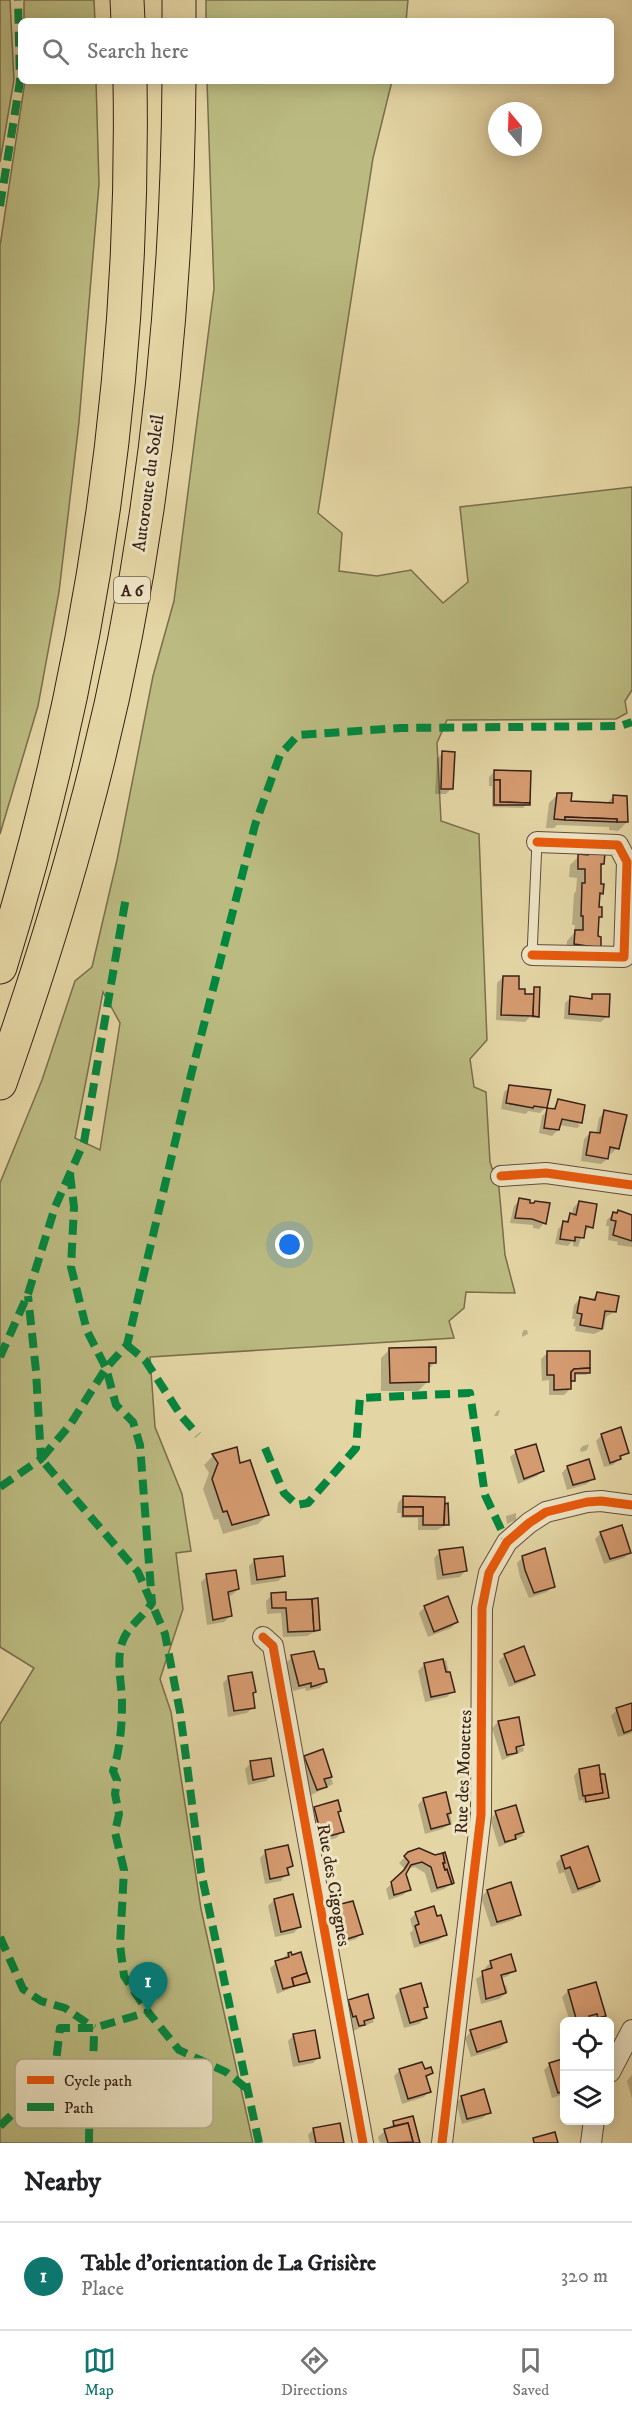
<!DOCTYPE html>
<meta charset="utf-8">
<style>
:root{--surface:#fff;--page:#f6f6f6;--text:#202124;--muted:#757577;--line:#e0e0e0;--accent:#0f766e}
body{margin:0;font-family:"IM FELL DW Pica",serif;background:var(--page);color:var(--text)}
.controls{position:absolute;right:18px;bottom:18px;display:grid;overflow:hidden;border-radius:9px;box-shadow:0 3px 15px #0003}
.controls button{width:54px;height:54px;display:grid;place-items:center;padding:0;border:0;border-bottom:2px solid var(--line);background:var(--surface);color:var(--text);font:30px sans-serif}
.compass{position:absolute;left:488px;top:102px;width:54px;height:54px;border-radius:50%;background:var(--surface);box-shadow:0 3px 15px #0003;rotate:341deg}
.you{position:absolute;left:290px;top:1245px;width:21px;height:21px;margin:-15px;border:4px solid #fff;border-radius:50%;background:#1a73e8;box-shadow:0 0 0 9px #1a73e833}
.badge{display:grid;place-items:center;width:39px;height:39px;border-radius:50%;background:var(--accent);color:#fff;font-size:20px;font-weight:700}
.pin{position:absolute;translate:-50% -50px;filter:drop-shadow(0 2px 3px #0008)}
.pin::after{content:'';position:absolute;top:32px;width:21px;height:18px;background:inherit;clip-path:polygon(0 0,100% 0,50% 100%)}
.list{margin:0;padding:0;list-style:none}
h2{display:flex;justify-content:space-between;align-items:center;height:78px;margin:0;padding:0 24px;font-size:26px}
h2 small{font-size:20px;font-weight:400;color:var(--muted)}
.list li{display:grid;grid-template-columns:39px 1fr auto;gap:18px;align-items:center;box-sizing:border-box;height:108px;padding:0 24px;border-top:2px solid var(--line)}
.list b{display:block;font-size:22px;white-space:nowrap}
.list p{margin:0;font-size:20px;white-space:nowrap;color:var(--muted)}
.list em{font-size:20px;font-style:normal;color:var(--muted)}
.icon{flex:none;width:33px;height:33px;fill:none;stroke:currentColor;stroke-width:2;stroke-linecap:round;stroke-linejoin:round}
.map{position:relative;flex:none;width:632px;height:2143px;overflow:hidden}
.search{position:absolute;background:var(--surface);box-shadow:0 3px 15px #0003;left:18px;right:18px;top:18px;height:66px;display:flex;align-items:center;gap:15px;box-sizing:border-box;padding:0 21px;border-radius:9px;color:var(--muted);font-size:22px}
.sheet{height:186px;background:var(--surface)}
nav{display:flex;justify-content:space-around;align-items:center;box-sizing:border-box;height:84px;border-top:2px solid var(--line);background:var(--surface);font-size:16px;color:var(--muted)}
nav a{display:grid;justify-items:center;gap:3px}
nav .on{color:var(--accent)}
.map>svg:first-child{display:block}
.green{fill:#bbbb81;stroke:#7a6e4c;stroke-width:1.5;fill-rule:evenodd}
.shadow{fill:#0003}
.building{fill:#d59b70;stroke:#382118;stroke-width:1.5}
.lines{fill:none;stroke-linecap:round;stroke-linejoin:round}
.lane-casing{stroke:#634e3b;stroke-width:11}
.street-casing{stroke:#634e3b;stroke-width:22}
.highway-casing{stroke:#382118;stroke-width:35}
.lane{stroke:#ede4c4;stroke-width:9}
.street{stroke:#ede4c4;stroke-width:20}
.highway{stroke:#e4d5a4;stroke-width:33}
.quiet{stroke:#00873e;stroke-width:8;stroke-dasharray:15 8;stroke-linecap:butt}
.cycleway-casing{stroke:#ede4c4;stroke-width:13}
.cycleway{stroke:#e8590c;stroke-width:9}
.labels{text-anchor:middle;stroke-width:6;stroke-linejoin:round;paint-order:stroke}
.shield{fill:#ede4c4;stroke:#6e5c4c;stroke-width:1.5}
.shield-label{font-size:16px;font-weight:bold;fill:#382118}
.street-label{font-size:18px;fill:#382118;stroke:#ede4c4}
.key{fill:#ede4c4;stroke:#b7aa90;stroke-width:1.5}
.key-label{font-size:16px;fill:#382118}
</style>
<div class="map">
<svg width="632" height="2143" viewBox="0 0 632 2143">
<rect width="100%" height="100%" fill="#e4d5a4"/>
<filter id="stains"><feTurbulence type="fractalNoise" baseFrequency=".00333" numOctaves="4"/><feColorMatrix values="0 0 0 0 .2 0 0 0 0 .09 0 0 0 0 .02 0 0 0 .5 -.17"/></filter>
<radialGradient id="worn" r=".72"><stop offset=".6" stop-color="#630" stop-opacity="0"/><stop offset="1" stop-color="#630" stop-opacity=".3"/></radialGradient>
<g class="green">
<path d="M0,0H10L14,80L0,162Z"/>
<path d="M24,0H94L95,21H24Z"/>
<path d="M206,0H408L406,21H206Z"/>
<path d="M25,81H96L99,184L79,422L59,592L38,706L0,834V246Z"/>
<path d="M207,81H392L373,158L318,513L342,533L339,571L377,576L411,570L443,603L468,582L460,507L632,487V690L625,701L627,713L616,719L447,720L437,743L441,821L479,834L487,1040L470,1059L474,1087L486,1092L490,1162L499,1188L505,1255L515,1293L466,1292L464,1308L449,1321L454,1338L150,1357L155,1427L182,1494L191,1551L176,1553L183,1609L160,1679L171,1712L201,1909L253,2143H0V1724L34,1668L0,1647V1183L42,1080L75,981L92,967L117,860L153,676L174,601L214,289ZM103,992L120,1023L100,1150L75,1138Z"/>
</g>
<g class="shadow">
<path d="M443,753L452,788L446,794H435L437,759Z"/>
<path d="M495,771L529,802L523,808L492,807V786H489V777Z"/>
<path d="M558,794L570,803L606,804L613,797L627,822L618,831L609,830V827L557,825L554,828H546L549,803Z"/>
<path d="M579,856L603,864L600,867L599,886L602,893L599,896L598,909L601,916L598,919L597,938L599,947L566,953L567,941L574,933L575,925H572L574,894L576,891L577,878L569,877L570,865Z"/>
<path d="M503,977L523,995H532L534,989L537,1016L535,1018H531V1016L525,1022L496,1020L497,983Z"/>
<path d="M593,996L607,1016L601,1022L564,1019L565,1003L571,997L589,1000Z"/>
<path d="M510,1087L546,1107L540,1113L528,1111L526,1114L501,1109L504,1092Z"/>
<path d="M558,1101L580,1122L578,1124L580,1126L577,1128L559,1125L558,1130L552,1136L539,1133L542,1116L548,1110H552Z"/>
<path d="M605,1112L617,1148L611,1154L608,1153L607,1159L601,1164L581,1161L584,1139L590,1133L596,1134L599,1118Z"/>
<path d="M520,1200L544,1223L539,1229L533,1228V1225L510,1223L514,1206Z"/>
<path d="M579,1202L591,1227L583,1232L578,1247L573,1246V1240L568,1246L555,1244L558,1229L572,1215L573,1208Z"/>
<path d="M613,1214L632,1216V1247L617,1245L618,1242L608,1240L609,1226H606L607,1220Z"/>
<path d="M597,1294L614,1312L606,1317L604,1329L594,1334L575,1331L576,1327L573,1326L575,1319H572L574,1305L580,1299L591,1300Z"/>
<path d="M524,1330H527L528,1334L522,1337V1333Z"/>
<path d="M390,1349L435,1363L427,1370V1382L418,1391H381V1358Z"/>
<path d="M547,1353L589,1372L586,1375H574L570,1389L564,1395H549V1380L542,1381L541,1359Z"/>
<path d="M500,1410L498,1416H494L497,1411Z"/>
<path d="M602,1435L627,1452L613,1465L604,1467L596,1441Z"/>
<path d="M589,1444L587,1450L581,1452L580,1449L583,1446Z"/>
<path d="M236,1449L239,1465L267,1515L258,1524L223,1534L218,1519L214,1520L203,1489L209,1473L204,1465L213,1456Z"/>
<path d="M516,1452L543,1470L537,1476L518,1484L510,1457Z"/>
<path d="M567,1467L593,1478L587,1484L567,1490L562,1473Z"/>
<path d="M403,1497L443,1503L446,1501L448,1524L437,1530H418V1518H401V1513H397L398,1503Z"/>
<path d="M516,1513V1520L507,1524L506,1516Z"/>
<path d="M601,1533L630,1552L624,1558L604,1564L595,1539Z"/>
<path d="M440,1552L465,1571L460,1577L437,1580L434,1558Z"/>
<path d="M523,1557L553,1586L547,1592L529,1598L520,1577L517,1563Z"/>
<path d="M255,1560L284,1576L278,1581L251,1585L249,1566Z"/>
<path d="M207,1576L238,1589L232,1595L227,1596L230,1616L224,1622L207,1625L201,1582Z"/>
<path d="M272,1595L285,1602L318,1630L307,1636L283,1637L281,1613L267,1614L266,1601Z"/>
<path d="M425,1607L457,1622L451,1628L428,1637L419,1613Z"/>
<path d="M505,1655L533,1674L527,1680L509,1687L499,1661Z"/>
<path d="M292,1657L318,1671L326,1682L320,1688L306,1691L305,1688L293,1691L286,1663Z"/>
<path d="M446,1660L453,1691L447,1697L425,1702L418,1671L424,1665Z"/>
<path d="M229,1677L251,1694L253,1707L247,1713L228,1717L223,1683Z"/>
<path d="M632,1704V1733L618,1737L611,1716L617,1710Z"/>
<path d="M517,1719L523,1745L520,1748L523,1747L524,1751L502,1760L492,1728L498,1722Z"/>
<path d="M323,1751L333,1784L311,1795L299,1763L305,1757Z"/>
<path d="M251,1763L272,1775L266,1781L248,1785L245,1769Z"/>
<path d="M598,1767L607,1797L605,1800L583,1803V1800L579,1801L574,1776L579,1770Z"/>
<path d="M445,1794L452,1823L442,1829L425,1834L418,1805L423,1799Z"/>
<path d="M337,1802L340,1810L337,1813L342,1832L336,1838L317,1843L308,1815L314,1809Z"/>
<path d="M515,1807L523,1836L499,1847L490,1819L496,1813Z"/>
<path d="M266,1852L291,1866L281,1881L265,1884L260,1858Z"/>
<path d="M409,1853L450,1873L453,1883L444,1889L431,1893L425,1873L415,1867L407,1869L405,1874L409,1889L403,1895L389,1900L386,1889L399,1877L404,1868L399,1863Z"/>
<path d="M562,1857L599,1881L593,1887L572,1894L564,1872L559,1874L556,1863Z"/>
<path d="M510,1884L519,1914L513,1920L491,1927L481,1897L487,1891Z"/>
<path d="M274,1900L299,1927L294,1933L275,1937L268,1906Z"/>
<path d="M334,1907L362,1933L356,1939L338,1945L328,1913Z"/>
<path d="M416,1913L445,1934L439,1940L414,1948L410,1933L413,1930L410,1919Z"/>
<path d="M288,1954L308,1981L277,1994L270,1968Z"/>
<path d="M491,1962L514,1970L508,1976L500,1979L503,1987L506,1985L508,1992L499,1999L481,2004L476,1979L486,1972L485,1968Z"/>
<path d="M400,1990L426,2007L423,2010L425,2018L419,2024L404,2028L395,1996Z"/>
<path d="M568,1991L604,2015L598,2021L570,2022L562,1997Z"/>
<path d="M349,2001L372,2017L374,2022L353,2031L343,2007Z"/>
<path d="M471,2032L506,2042L500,2048L471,2057L465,2038Z"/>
<path d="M294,2035L318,2058L313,2063L293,2067L288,2041Z"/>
<path d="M564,2063V2094L552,2098L544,2070L550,2064Z"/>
<path d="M400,2070L431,2073L425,2079L429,2091L424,2097L402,2104L394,2076Z"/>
<path d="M632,2075V2099L627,2081Z"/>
<path d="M462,2097L489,2112L483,2118L462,2124L456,2103Z"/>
<path d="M412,2118L419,2143H380L378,2137L394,2123Z"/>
<path d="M314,2129L343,2143H310L308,2135Z"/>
</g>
<g class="building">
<path d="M442,751L455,752L453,789H441Z"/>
<path d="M494,770L531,771L530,803L500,802V780H494Z"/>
<path d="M494,780H500V802L530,803V805H494Z"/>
<path d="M557,793H572L571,801L613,803V795L627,796L628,822H617V819L565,817V820L554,819Z"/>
<path d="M565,817L617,819V822L565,820Z"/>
<path d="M588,853H605L604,864H601V884H604L603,894L600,893L599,907H602V917H599L598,936L601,937V948L574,944L575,930H583V916H581L582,883H585V869H578V854L588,855Z"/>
<path d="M503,976H519V989H525V994H534L533,1016L501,1015Z"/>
<path d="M534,987H540L539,1017L533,1016Z"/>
<path d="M592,994H610L609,1017L569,1014L570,996L592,999Z"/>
<path d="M509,1085L551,1090L547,1108L534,1106L533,1108L506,1103Z"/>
<path d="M558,1099L585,1105L582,1123L562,1119L559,1130L544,1128L547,1108L555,1109Z"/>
<path d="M604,1110L627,1115L619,1149L610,1147L608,1159L586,1155L590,1132L600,1133Z"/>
<path d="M519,1198L530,1200V1203H534L535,1201L550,1203L546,1224L532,1219L515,1218Z"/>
<path d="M579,1201L597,1204L593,1228L586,1226L584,1238L575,1237V1241L560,1239L563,1221L568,1222L570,1213L576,1215Z"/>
<path d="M618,1210L632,1215V1241L613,1235L616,1221L611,1220L613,1212L617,1213Z"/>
<path d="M597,1292L619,1296L616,1312L605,1311L602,1329L580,1325L582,1314L577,1313L580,1297L595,1300Z"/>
<path d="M436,1347V1363H429V1382L390,1383L389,1348Z"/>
<path d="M547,1351H590V1368L574,1369L571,1372V1389L554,1390V1375H547Z"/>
<path d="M590,1368V1373H575V1381H571V1372L574,1369Z"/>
<path d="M621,1427L629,1453L620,1456L621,1459L610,1463L601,1434Z"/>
<path d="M536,1444L544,1471L524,1479L515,1450Z"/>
<path d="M237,1447L240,1463L250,1460L269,1515L232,1525L227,1511L223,1512L212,1479L218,1463L212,1454Z"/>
<path d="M589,1459L595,1479L573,1485L567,1466Z"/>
<path d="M403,1496L445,1497L444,1525H423V1507H403Z"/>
<path d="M448,1503L449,1525H444L445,1504Z"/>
<rect x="403" y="1507" width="20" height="9"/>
<path d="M622,1525L631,1553L610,1559L600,1532Z"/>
<path d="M463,1547L467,1571L443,1575L439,1550Z"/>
<path d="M545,1548L555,1587L534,1593L525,1570L522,1556Z"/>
<path d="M283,1556L285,1576L257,1580L254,1559Z"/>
<path d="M236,1570L239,1589L228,1592L232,1616L213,1620L206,1574Z"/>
<path d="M286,1592V1600L312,1599L314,1631L288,1632L286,1608H272L271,1593Z"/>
<path d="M448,1596L458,1622L434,1632L424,1606Z"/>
<path d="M318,1598L320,1630L314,1631L312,1599Z"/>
<path d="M524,1646L535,1675L515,1682L504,1654Z"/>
<path d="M314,1651L319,1669H324L327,1682L311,1687V1683L299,1686L291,1655Z"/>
<path d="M443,1659L446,1672H450L455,1692L431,1697L424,1663Z"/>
<path d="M252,1672L256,1692L253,1693L255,1708L234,1711L228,1676Z"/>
<path d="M632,1703V1730L624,1733L616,1708Z"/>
<path d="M519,1717L524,1745L516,1747L517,1753L507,1755L498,1721Z"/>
<path d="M323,1749L332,1777L324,1779L327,1787L317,1790L304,1756Z"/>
<path d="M271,1758L274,1776L253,1780L250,1761Z"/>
<path d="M599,1765L603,1793L583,1796L579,1769Z"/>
<path d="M600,1774H605L609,1798L586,1802L585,1796L603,1793Z"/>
<path d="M446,1792L451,1813L447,1814L450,1824L431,1829L423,1798Z"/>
<path d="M338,1800L341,1811L338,1812L344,1832L322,1838L314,1807Z"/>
<path d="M516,1805L524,1832L515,1835L516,1839L505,1842L495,1811Z"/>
<path d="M288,1845L293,1866L287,1868L289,1875L270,1879L265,1850Z"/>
<path d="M588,1846L600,1881L578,1889L570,1867L565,1869L561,1856Z"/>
<path d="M419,1848L435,1855L443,1853L445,1863H443L445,1870L447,1869L452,1884L437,1888L431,1867L422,1862L411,1865L406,1874L411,1890L394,1895L391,1882L404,1870L409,1862L404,1856L408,1852Z"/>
<path d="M445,1852L454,1883L452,1884L447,1869L445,1870L443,1863H445L443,1853Z"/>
<path d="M511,1882L521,1915L497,1922L487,1890Z"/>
<path d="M293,1894L301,1927L281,1932L274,1899Z"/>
<path d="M353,1901L363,1934L344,1940L333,1906Z"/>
<path d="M434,1906L437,1916L441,1915L447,1935L420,1943L415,1926L419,1924L415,1912Z"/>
<path d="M291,1952L292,1955L301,1952L307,1973L292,1978L294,1986L283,1989L275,1961L289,1957L288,1953Z"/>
<path d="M511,1954L516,1971L501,1975L506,1993L486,1999L482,1971L492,1968L490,1961Z"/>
<path d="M307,1973L310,1982L294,1986L292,1978Z"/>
<path d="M596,1982L606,2016L598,2018L597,2014L589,2016L590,2020L577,2022L568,1990Z"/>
<path d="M421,1983L428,2007L424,2008L427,2018L410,2023L400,1989Z"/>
<path d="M368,1994L374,2018L364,2021L365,2025L359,2026L356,2016L353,2017L348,2000Z"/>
<path d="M501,2021L507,2042L477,2052L470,2030Z"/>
<path d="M315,2030L320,2058L299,2062L293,2034Z"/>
<path d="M562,2059L564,2061V2091L558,2093L549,2063Z"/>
<path d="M422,2062L425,2069L431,2067L433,2073L426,2076L431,2092L408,2099L399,2069Z"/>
<path d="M484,2089L491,2113L467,2119L461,2096Z"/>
<path d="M413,2116L420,2143H409L413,2142L408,2123L394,2126L393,2121Z"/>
<path d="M340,2123L344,2143H316L313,2128Z"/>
<path d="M408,2123L413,2142L388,2143L384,2129Z"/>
<path d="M555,2132L558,2143H534L533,2138Z"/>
</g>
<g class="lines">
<g class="lane-casing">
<path id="lane" d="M532,955L537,842"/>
</g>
<g class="street-casing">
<g id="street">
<path d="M532,955L624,957L627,862L618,845L537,842"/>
<path d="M501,1176L546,1173L632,1185"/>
<path d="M263,1637L273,1646L363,2143"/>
<path d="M610,2072L632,2030"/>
<path d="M442,2143L481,1815L482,1608L489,1573L507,1542L529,1523L546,1512L587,1502L601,1501L632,1505"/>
<path d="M591,2143L594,2120"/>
</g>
</g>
<g class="highway-casing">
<g id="highway">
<path d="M127,0L128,21"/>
<path d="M179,0V21"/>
<path d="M0,967C89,680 135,382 130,81"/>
<path d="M0,1083C31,995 59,908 83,818C148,579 177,328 179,81"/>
</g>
</g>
<use href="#lane" class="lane"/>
<use href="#street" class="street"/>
<use href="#highway" class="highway"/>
<g class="quiet">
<path d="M0,206L20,81L18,0"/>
<path d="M70,1174L74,1207L71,1267L87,1331L106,1368L116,1405L133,1422L140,1445L152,1603C142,1618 127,1627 122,1643C116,1661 122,1685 122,1703C122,1726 120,1750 113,1771L117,1780L115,1794L119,1814L115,1832L124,1870L120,1945L124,1976L148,2012"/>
<path d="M127,1345L145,1360L182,1417L198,1435"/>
<path d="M0,1357L28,1294L55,1207L84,1142L126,897"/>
<path d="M265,1448L284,1493L297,1505L308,1503L356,1448L360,1398L470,1393L485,1495L507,1542"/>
<path d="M0,1487L41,1459L36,1371L28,1296"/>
<path d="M0,1937L23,1989L41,2001L65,2008L94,2028"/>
<path d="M0,2126L23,2104L33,2085L56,2062L60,2028H94L148,2012L179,2050L226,2072L246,2088"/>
<path d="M89,2143C89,2104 94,2066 94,2028"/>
<path d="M259,2143L201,1872L180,1712L165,1634L138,1572L41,1459L70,1425L106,1368L127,1345L191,1075L255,825L280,755L298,735L401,728L620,726L632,722"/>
</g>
<g class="cycleway-casing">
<g id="cycleway">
<path d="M532,955L624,957L627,862L618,845L537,842"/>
<path d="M501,1176L546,1173L632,1185"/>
<path d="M263,1637L273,1646L363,2143"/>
<path d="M442,2143L481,1815L482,1608L489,1573L507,1542L529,1523L546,1512L587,1502L601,1501L632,1505"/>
</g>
</g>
<use href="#cycleway" class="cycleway"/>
</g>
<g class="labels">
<rect class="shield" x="114" y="577" width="36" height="26" rx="4.5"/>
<g class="shield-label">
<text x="132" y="596">A 6</text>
</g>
<g class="street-label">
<text transform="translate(148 483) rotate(-82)" y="6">Autoroute du Soleil</text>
<text transform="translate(463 1772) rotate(-88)" y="6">Rue des Mouettes</text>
<text transform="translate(334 1885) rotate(80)" y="6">Rue des Cigognes</text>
</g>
</g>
<rect x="15" y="2059" width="198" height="69" rx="9" class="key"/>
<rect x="27" y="2076" width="27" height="8" fill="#e8590c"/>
<rect x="27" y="2103" width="27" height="8" fill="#00873e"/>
<g class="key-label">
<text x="64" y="2086">Cycle path</text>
<text x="64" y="2113">Path</text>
</g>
<rect width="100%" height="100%" filter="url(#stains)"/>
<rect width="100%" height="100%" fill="url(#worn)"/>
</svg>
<div class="controls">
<button><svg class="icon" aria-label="locate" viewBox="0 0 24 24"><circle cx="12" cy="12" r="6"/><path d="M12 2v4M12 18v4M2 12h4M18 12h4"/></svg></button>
<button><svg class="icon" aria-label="layers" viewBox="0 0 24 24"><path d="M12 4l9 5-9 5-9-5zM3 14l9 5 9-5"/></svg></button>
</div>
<svg class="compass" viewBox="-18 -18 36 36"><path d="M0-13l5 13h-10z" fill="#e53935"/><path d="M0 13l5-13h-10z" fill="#757577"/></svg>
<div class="you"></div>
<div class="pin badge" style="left:148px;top:2012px">1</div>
<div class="search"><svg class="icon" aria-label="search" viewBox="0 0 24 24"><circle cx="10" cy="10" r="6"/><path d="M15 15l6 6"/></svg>Search here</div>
</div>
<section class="sheet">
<h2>Nearby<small></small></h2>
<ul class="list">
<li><span class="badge">1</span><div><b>Table d'orientation de La Grisière</b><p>Place</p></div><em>320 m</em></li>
</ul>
</section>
<nav>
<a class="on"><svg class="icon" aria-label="map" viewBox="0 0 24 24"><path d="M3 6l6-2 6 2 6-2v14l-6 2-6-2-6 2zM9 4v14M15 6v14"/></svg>Map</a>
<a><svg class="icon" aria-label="directions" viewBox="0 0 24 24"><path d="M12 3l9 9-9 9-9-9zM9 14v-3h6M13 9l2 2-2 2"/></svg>Directions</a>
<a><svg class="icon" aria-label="saved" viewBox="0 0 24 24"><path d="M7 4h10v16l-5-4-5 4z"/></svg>Saved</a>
</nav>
